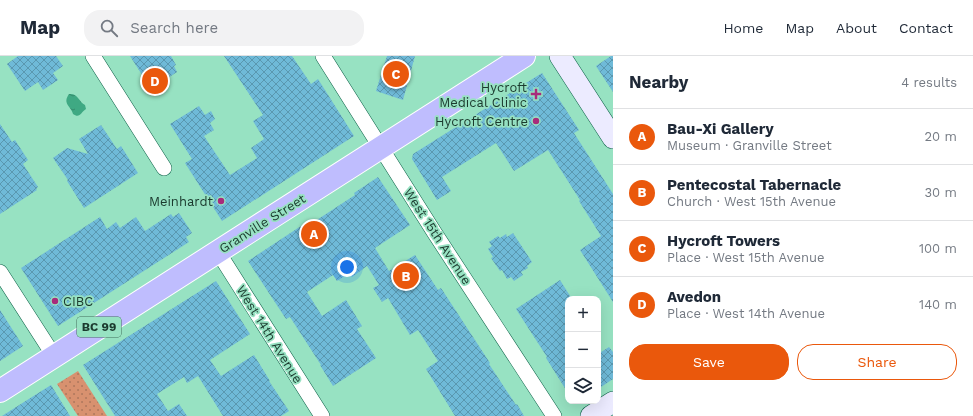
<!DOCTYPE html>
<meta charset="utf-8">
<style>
:root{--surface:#fff;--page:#f2f2f3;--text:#1f2937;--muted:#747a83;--line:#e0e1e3;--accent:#ea580c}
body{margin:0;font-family:"Work Sans",sans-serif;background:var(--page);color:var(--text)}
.controls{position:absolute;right:12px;bottom:12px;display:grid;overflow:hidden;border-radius:8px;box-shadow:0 4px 16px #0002}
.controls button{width:36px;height:36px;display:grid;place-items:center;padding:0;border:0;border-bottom:1px solid var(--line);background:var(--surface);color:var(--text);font:20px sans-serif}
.you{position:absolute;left:347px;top:211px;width:14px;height:14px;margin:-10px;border:3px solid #fff;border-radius:50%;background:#1a73e8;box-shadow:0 0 0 6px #1a73e833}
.badge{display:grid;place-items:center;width:26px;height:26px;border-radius:50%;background:var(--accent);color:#fff;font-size:13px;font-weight:700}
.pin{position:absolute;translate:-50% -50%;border:2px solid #fff;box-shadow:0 1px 4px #0006}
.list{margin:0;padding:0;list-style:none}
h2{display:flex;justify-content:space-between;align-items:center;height:52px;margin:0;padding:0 16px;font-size:17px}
h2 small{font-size:13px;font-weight:400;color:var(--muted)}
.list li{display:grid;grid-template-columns:26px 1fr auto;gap:12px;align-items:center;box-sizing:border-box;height:56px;padding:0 16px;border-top:1px solid var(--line)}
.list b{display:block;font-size:15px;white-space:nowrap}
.list p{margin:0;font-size:13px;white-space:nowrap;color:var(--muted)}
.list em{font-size:13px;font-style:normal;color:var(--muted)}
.actions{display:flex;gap:8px;padding:12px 16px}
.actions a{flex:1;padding:9px 0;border:1px solid var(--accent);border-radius:16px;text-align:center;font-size:14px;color:var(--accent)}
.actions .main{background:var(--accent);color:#fff}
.icon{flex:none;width:22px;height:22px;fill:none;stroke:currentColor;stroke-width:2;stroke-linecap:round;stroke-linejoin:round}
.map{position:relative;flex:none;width:613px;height:360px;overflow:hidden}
header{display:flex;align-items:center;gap:24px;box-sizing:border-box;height:56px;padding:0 20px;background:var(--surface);border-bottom:1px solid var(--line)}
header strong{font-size:19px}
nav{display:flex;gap:22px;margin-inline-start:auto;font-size:14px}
.search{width:280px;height:36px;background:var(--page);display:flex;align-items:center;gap:10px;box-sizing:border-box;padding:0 14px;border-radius:16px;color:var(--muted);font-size:15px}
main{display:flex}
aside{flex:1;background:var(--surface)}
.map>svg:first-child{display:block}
.park{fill:url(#park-dots)}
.water{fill:url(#water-ripples)}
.building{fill:url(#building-cross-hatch)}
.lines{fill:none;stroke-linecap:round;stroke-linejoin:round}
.street-casing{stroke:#095f45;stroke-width:16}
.secondary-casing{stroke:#095f45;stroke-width:22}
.highway-casing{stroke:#fff;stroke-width:24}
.street{stroke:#fff;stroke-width:15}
.secondary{stroke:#ecebff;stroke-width:21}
.highway{stroke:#bfbdfe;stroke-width:22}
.poi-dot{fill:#a82b7b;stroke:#97e2c2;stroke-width:1.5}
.labels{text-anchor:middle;stroke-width:3.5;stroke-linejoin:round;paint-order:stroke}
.shield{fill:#97e2c2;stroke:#406c5a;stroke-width:1}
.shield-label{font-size:12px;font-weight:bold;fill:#1b3a2e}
.poi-label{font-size:13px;fill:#1b3a2e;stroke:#97e2c2;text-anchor:end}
.street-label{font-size:13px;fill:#1b3a2e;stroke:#97e2c2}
</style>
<header>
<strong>Map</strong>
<div class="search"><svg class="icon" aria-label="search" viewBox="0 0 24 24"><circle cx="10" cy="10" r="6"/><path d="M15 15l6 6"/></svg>Search here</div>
<nav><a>Home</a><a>Map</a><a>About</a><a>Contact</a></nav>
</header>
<main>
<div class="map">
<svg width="613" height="360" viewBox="0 0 613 360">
<defs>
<pattern id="park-dots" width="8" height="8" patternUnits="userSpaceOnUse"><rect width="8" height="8" fill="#d8916f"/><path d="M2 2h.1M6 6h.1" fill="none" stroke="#ae775c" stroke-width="1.8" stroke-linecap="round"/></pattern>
<pattern id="water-ripples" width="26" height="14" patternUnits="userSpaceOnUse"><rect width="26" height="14" fill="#3fa983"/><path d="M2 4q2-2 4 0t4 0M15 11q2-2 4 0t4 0" fill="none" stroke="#348b6c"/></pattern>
<pattern id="building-cross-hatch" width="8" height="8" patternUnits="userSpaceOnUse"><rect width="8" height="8" fill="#6fbad8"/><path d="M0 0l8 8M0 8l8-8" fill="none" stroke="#5a98b0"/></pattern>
</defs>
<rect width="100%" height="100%" fill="#97e2c2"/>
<path class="park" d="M78,315L107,360H78L57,328Z"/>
<path class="water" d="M69,38C78,37 79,46 85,49L86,53C81,56 80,63 73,58C71,50 62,48 69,38Z"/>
<g class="building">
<path d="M18,0H56L63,10L53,17L58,24L43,34L38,26L25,35L7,8Z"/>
<path d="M130,0H171L176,9L174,10L177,16L151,33Z"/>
<path d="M224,0H292L311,28L318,23L354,80L222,165L185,107L192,103L170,68L199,50L205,59L211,55L215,63L210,67L214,74L204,80L230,119L257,102L251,92L264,83L253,65L263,59Z"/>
<path d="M387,0H415L403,44L376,35Z"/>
<path d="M611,0H613V36L596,10Z"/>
<path d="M542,17L579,74L574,77L613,138V246L580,194L601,180L579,145L580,144L548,94L514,115L496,87L442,121L451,135L437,144L412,103L413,98Z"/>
<path d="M0,68L12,86L15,84L28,104L23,108L38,131L36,133L37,134L0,158Z"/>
<path d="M101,69L117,93L121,90L138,117L84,152L67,125L68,124L53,102L67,92L88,98L79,83Z"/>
<path d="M378,121L410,169L375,192L389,215L415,199L438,234L441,232L490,307L489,308L516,349L517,348L524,360H455L426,313L438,305L418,274L410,279L388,242L382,246L373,232L379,229L367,210L352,221L349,217L337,225L333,219L307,236L322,260L346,244L362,270L357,273L376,302L333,330L320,309H321L290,261L286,263L248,205L301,170L303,173L355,139L354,137Z"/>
<path d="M179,157L192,177L186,181L189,186L58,270L21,212L100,161L107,173L116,166L120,172L136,161L145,175L171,158L173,161Z"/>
<path d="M513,177L532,206L527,210L528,212L521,216L523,219L514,225L511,221L507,223L502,214L500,215L491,202L493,201L488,193L492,190L489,186L498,180L500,182L506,178L507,181Z"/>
<path d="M560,224L572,243H568V337L546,302L547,301L516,253Z"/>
<path d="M216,225L250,278L210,304L221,320L254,299L270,325H269L289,355L281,360H223L198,320L187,327L184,321L157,338L168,355L179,348L187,360H115L83,309Z"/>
<path d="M0,254L23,290L0,305Z"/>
<path d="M609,291L613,296V323L598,333V298Z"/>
<path d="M51,329L70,360H2L24,346Z"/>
</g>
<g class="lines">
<g class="street-casing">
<g id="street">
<path d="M93,0L164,112"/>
<path d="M323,0L434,176L554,360"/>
<path d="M218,196L322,360"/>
<path d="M0,216L54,300"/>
</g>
</g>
<g class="secondary-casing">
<g id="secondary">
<path d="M560,0L613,82"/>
<path d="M591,360L613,346"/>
</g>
</g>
<g class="highway-casing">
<path id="highway" d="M0,335L524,0"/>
</g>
<use href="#street" class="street"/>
<use href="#secondary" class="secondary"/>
<use href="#highway" class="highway"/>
</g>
<g class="poi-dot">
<path d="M534 32h4v4h4v4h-4v4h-4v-4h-4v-4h4z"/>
<circle cx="536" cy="65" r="4"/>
<circle cx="221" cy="145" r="4"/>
<circle cx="55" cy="245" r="4"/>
</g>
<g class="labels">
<rect class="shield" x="77" y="261" width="44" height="20" rx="3"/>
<g class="shield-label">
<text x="99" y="275">BC 99</text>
</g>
<g class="poi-label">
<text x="527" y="36">Hycroft<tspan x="527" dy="15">Medical Clinic</tspan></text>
<text x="528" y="70">Hycroft Centre</text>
<text x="213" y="150">Meinhardt</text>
<text x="63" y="250" text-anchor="start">CIBC</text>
</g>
<g class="street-label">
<text transform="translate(262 167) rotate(-32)" y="5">Granville Street</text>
<text transform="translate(438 180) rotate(57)" y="5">West 15th Avenue</text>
<text transform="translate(270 278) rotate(58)" y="5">West 14th Avenue</text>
</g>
</g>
</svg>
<div class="controls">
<button>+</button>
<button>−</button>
<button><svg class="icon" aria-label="layers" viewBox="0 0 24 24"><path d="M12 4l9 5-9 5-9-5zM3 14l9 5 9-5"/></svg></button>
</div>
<div class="you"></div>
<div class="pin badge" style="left:314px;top:178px">A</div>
<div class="pin badge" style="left:406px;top:220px">B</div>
<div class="pin badge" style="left:396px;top:18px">C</div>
<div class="pin badge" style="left:155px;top:25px">D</div>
</div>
<aside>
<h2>Nearby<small>4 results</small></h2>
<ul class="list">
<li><span class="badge">A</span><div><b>Bau-Xi Gallery</b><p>Museum · Granville Street</p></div><em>20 m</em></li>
<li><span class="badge">B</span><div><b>Pentecostal Tabernacle</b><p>Church · West 15th Avenue</p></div><em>30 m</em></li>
<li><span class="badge">C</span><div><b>Hycroft Towers</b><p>Place · West 15th Avenue</p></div><em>100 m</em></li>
<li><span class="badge">D</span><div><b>Avedon</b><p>Place · West 14th Avenue</p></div><em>140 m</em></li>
</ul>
<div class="actions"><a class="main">Save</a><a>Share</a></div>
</aside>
</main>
